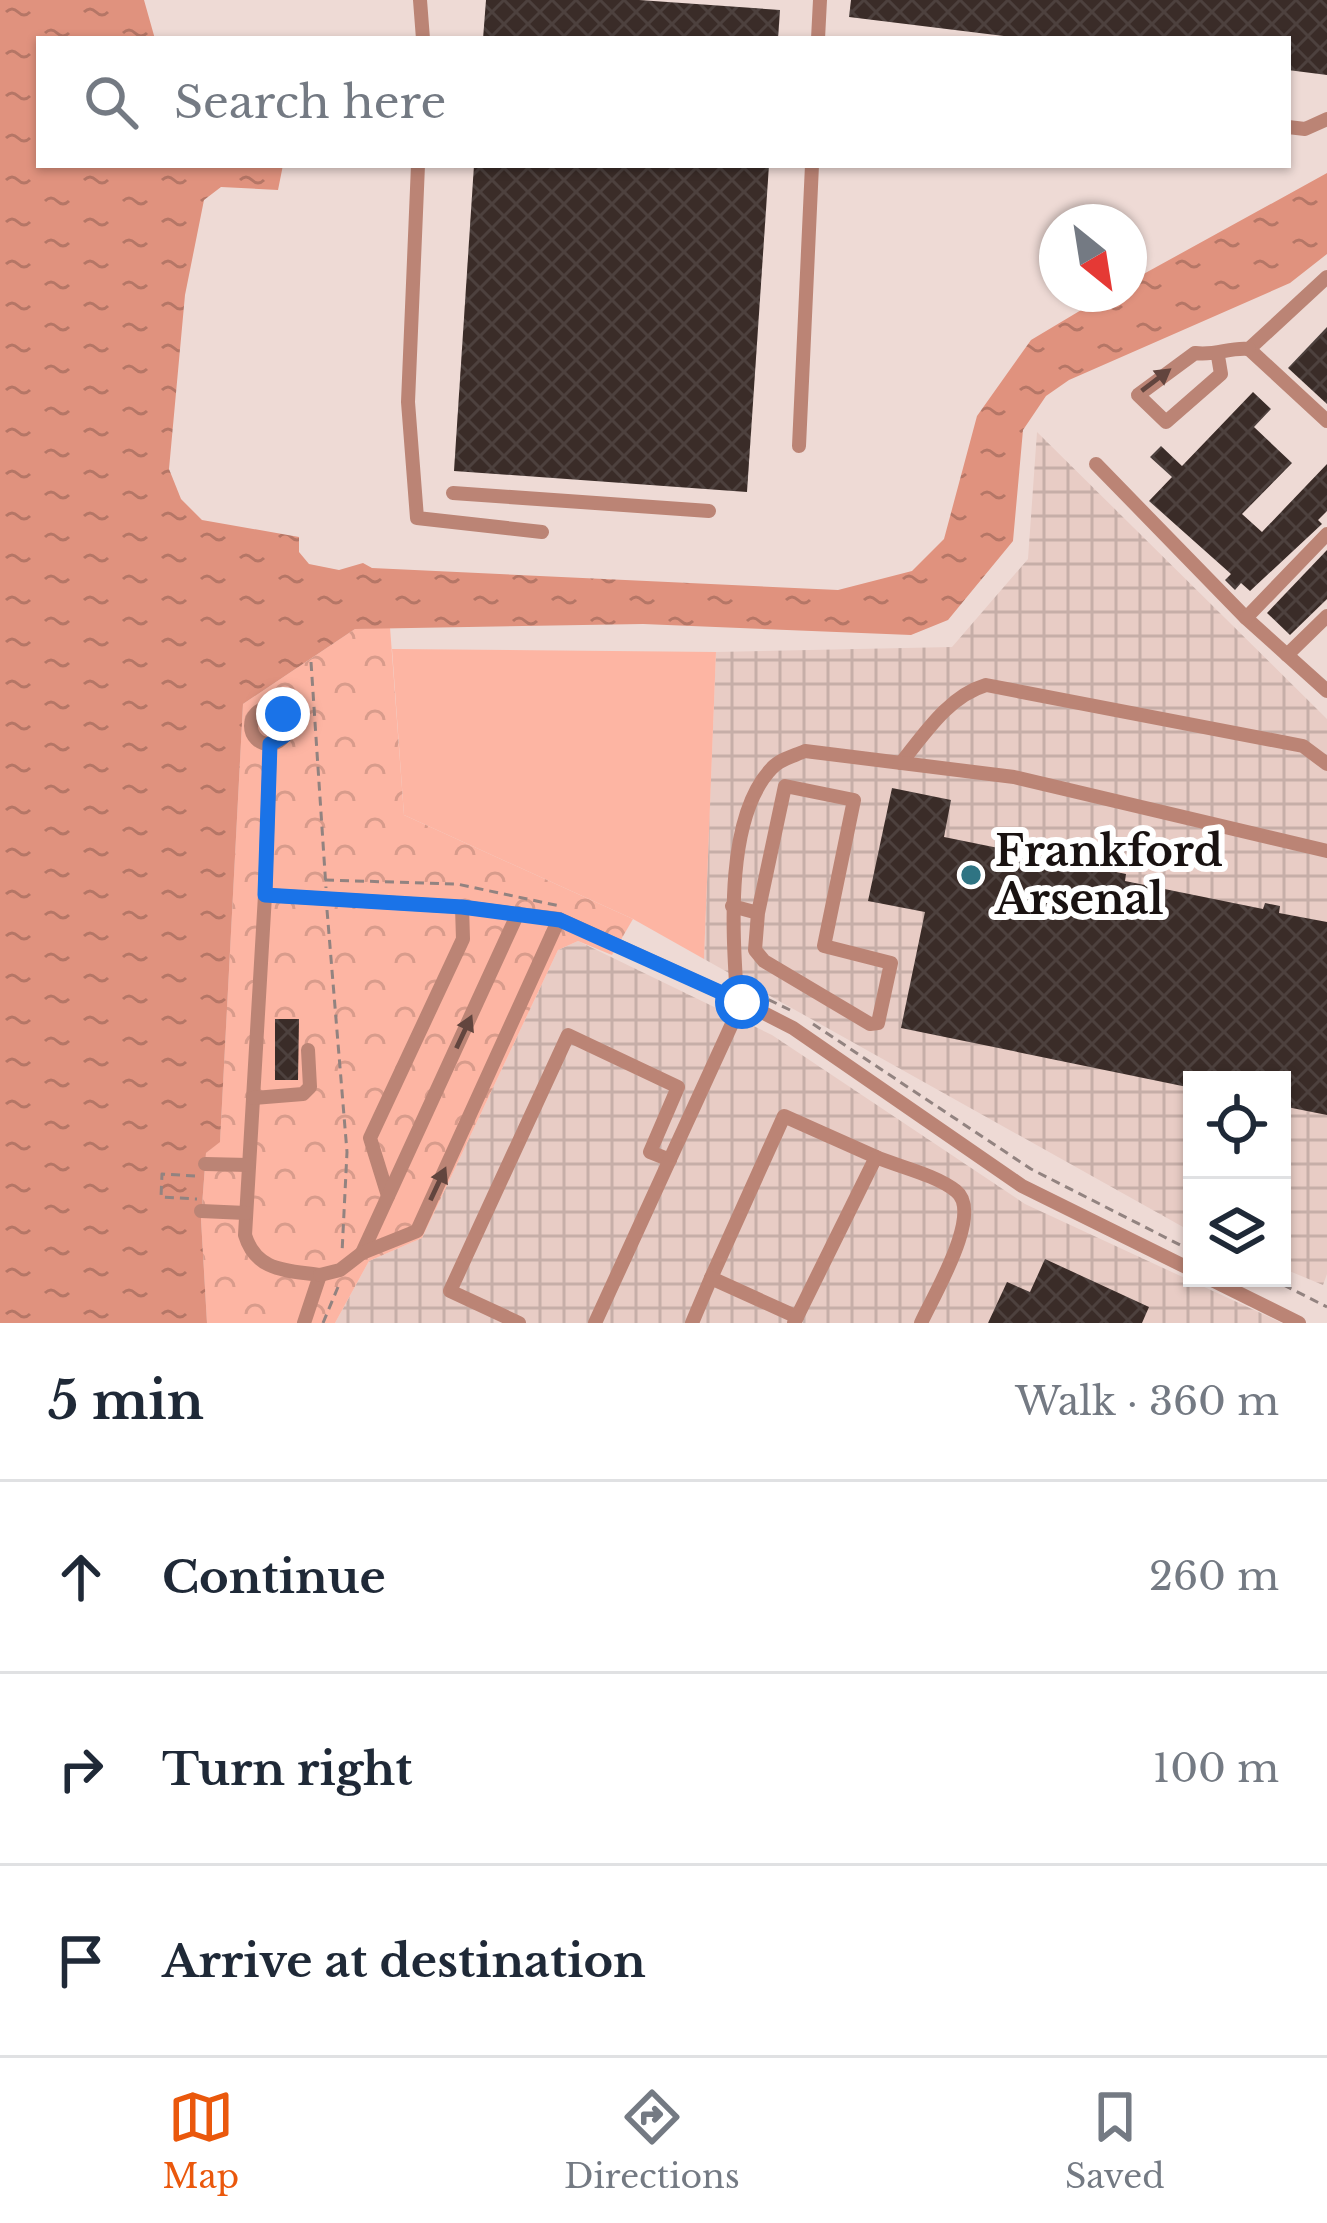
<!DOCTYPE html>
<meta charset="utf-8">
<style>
:root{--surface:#fff;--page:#f2f2f3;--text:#1f2937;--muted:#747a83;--line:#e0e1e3;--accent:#ea580c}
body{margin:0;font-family:"Libre Baskerville",serif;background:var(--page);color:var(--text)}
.controls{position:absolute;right:36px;bottom:36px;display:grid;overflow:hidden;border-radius:0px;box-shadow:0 3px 9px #0004}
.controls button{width:108px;height:108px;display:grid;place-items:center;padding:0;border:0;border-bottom:3px solid var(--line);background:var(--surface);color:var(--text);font:60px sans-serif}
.compass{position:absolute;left:1039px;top:204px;width:108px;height:108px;border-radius:50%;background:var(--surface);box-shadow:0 3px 9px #0004;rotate:150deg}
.stop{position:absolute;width:36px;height:36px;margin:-27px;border:9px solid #1a73e8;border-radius:50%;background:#fff}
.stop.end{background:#1a73e8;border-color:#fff;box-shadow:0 3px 12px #0008}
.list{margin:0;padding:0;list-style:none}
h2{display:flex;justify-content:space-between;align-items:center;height:156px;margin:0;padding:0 48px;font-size:51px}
h2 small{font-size:39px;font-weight:400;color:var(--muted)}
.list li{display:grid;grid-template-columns:78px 1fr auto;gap:36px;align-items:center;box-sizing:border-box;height:192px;padding:0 48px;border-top:3px solid var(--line)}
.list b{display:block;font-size:45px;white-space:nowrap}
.list em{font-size:39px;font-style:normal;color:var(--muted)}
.icon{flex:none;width:66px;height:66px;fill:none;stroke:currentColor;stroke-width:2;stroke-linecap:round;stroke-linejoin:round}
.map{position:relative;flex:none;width:1327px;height:1323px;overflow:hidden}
.search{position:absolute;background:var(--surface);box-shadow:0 3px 9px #0004;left:36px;right:36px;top:36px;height:132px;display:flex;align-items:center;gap:30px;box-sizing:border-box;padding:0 42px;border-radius:0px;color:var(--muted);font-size:45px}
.sheet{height:732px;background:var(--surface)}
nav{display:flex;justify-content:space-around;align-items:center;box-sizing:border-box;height:168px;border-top:3px solid var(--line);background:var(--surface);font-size:33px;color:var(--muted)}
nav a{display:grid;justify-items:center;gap:6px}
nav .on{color:var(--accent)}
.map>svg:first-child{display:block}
.industrial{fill:url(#industrial-grid)}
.grass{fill:#fdb5a3}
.forest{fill:url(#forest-crowns)}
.water{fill:url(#water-ripples)}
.building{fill:url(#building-cross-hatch)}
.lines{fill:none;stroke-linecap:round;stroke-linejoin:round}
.path{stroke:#928380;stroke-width:3;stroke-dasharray:9 6;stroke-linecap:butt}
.minor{stroke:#bb8475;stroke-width:14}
.oneway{fill:#62453e}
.route{stroke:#1a73e8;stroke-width:15}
.poi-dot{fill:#2f7483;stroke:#fff;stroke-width:4.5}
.labels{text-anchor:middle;stroke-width:12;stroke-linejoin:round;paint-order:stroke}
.poi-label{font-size:42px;font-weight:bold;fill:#191211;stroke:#fff;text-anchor:start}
</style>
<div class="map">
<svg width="1327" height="1323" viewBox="0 0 1327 1323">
<defs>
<pattern id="industrial-grid" width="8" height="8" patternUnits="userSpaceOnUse" patternTransform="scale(3)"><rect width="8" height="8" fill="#e8ccc5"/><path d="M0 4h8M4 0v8" fill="none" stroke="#c6aea8"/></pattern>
<pattern id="forest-crowns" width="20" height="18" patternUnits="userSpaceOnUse" patternTransform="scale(3)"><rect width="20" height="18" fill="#fdb5a3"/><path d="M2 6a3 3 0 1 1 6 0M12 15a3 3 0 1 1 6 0" fill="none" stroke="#d89b8b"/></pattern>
<pattern id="water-ripples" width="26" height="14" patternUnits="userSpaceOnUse" patternTransform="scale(3)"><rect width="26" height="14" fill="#e0927e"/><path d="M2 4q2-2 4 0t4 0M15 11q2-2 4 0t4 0" fill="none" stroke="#b57666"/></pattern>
<pattern id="building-cross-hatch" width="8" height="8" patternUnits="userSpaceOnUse" patternTransform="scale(3)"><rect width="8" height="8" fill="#3a2c28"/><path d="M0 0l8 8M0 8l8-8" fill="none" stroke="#4d413e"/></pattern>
</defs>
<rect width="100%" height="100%" fill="#eedad5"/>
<g class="industrial">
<path d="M1037,432L1327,719V1274L1323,1285L1282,1268V1080H1192V1232L704,959L716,652L952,647L1028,559Z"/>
<path d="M578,941L772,1035L1025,1204L1282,1323H335L369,1261L422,1238L558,950Z"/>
</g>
<path class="grass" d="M392,649L716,652L704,959L633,919L404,815Z"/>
<path class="forest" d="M390,627L404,815L633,919L612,955L578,941L558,950L422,1238L369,1261L335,1323H207L201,1219L206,1153L220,1141L243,704L355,629Z"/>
<path class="water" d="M0,0H144L155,39H39V165H283L278,190L221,187L204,200L185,295L169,469L181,499L202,520L299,537V552L309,564L339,570L363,563L372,568L838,590L912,571L944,539L977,416L1031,340L1108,294H1129V282L1327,173V254L1290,283L1069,380L1046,396L1023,430L1013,541L948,620L911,635L643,624L355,629L243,704L220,1142L206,1153L201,1219L207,1323H0Z"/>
<g class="building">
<path d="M486,0H639L780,10L778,39H483Z"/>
<path d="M851,0H1327V75L1288,70V39H1028L849,17Z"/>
<path d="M474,165H769L747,492L454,471Z"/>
<path d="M1327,327V404L1288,368Z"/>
<path d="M1253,392L1271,409L1254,427L1292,463L1242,514L1262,532L1327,464V511L1318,520L1322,524L1250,591L1241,583L1235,590L1225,580L1231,574L1149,501L1172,477L1150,457L1161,446L1182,466Z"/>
<path d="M1327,550V599L1290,635L1267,613Z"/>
<path d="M892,788L951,800L944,837L1126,874L1125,881L1263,909L1265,903L1280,906L1279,913L1327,922V1115L1282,1106V1080H1192V1088L901,1028L925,912L868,901Z"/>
<path d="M275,1019H299L298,1080H275Z"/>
<path d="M1045,1259L1149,1307L1142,1323H988L1007,1282L1030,1292Z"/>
</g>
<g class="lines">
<g class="path">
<path d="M311,662L326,888"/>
<path d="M325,880L457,884L560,906"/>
<path d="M327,910L347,1152L342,1253"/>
<path d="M755,993L790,1010"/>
<path d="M813,1024L1031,1169L1192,1251"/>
<path d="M195,1176L162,1174L161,1197L197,1199"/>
<path d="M1270,1278L1327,1307"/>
<path d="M323,1323L338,1287"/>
</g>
<g class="minor">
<path d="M420,0L423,39"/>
<path d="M818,39L820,0"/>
<path d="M1288,127L1305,129L1327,119"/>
<path d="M418,165L408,402L417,518L542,532"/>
<path d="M1327,277L1249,349L1327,421"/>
<path d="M1218,356L1221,374L1166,422L1138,395L1195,353C1216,356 1229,347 1249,349"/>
<path d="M799,446L812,165"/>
<path d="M1096,464L1246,618L1327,691"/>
<path d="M453,493L709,511"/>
<path d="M1246,618L1327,534"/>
<path d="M1287,655L1327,616"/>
<circle cx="269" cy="726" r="18"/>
<path d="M270,744L265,895L462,907L559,919L742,1002"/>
<path d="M901,763C925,733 949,696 986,685L1303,746L1327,764"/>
<path d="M265,895L245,1235C256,1272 287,1270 320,1275L304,1323"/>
<path d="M732,906L758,913L755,950L764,961L870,1024L878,1023L891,963L824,946L854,800L785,786L758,913"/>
<path d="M737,999C733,935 724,818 772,768C780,759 794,756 805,751L1014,777L1327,851"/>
<path d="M253,1098L303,1094L310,1087L308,1050"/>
<path d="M205,1164L248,1165"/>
<path d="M388,1196L370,1138L463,939L462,907"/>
<path d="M201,1211L246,1213"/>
<path d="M362,1253L518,913"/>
<path d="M320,1275L340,1270L362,1253L417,1231L559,919"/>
<path d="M711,1278L784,1116L876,1157"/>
<path d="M1208,1278L1299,1323"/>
<path d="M519,1323L450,1291L568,1035L678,1087L650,1152L670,1160"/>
<path d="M595,1323L742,1002L793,1028L1022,1186L1192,1270"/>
<path d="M692,1323L711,1278L797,1317"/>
<path d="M794,1323L876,1157C900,1167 936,1175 956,1191C984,1213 933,1296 921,1323"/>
</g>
</g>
<defs><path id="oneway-solid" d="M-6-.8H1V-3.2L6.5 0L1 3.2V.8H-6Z" transform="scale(3)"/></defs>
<g class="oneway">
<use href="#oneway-solid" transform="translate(1156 380) rotate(-37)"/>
<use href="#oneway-solid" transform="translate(464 1032) rotate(-65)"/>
<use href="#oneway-solid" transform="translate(438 1184) rotate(-65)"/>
</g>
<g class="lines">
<path class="route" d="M283,714L284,736L270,744L265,895L462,907L560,920L742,1002"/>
</g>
<circle class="poi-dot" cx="971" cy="875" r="12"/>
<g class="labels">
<g class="poi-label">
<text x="995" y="866">Frankford<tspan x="995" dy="48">Arsenal</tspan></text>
</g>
</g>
</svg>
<div class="controls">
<button><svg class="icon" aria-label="locate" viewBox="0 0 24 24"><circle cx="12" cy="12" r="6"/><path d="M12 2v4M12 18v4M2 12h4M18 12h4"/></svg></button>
<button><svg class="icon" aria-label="layers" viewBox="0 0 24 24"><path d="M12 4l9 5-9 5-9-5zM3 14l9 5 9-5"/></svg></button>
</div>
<svg class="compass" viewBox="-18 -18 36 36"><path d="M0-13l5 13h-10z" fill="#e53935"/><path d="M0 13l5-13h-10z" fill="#747a83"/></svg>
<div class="stop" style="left:742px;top:1002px"></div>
<div class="stop end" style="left:283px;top:714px"></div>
<div class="search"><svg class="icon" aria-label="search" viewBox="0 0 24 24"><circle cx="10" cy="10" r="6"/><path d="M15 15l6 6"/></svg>Search here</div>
</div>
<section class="sheet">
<h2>5 min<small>Walk · 360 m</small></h2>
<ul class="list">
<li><svg class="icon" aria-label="ahead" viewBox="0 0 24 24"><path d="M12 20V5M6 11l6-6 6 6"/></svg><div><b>Continue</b></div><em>260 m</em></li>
<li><svg class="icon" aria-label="right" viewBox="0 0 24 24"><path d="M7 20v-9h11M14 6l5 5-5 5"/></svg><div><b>Turn right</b></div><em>100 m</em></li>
<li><svg class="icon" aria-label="arrive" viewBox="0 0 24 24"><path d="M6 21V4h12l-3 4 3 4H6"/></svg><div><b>Arrive at destination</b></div></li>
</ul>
</section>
<nav>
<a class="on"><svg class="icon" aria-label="map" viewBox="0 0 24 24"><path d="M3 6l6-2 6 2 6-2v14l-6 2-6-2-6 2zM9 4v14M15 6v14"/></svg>Map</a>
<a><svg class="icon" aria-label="directions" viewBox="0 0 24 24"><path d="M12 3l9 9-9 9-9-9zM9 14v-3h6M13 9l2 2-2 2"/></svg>Directions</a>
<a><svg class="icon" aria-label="saved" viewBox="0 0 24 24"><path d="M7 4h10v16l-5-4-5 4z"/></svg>Saved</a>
</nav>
